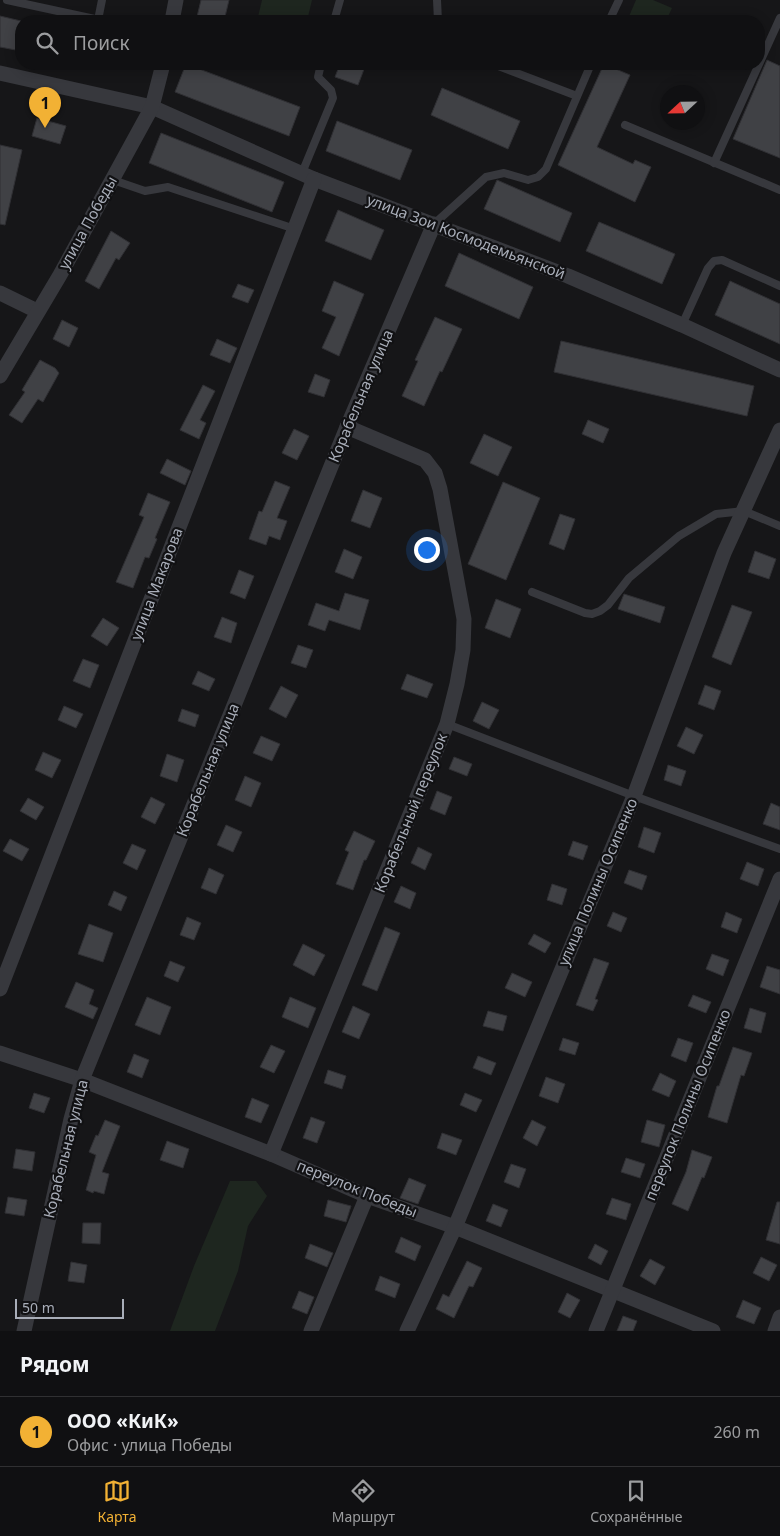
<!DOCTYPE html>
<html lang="ru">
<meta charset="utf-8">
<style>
:root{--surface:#101012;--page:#19191b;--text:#f1f3f6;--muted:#9c9d9f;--line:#303032;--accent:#f2b134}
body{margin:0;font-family:"Noto Sans",sans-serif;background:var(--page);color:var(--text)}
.compass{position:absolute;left:660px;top:85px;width:45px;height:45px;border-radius:50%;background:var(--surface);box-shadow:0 2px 12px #0003;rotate:248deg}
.scale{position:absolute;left:15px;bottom:12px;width:109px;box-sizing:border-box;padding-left:5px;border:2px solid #a8adb8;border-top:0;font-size:14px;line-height:18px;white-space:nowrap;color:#a8adb8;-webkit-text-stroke:4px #111113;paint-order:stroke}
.you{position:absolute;left:426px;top:549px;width:18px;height:18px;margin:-12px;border:4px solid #fff;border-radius:50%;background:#1a73e8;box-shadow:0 0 0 8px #1a73e833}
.badge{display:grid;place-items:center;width:32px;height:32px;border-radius:50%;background:var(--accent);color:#111;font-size:16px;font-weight:700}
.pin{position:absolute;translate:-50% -41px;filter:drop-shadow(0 1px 2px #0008)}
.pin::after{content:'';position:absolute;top:26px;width:18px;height:15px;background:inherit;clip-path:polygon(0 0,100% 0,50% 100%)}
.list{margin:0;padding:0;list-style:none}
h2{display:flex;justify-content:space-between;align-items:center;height:65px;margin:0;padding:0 20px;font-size:21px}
h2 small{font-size:16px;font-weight:400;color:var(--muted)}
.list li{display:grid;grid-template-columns:32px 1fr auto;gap:15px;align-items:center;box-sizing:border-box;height:70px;padding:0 20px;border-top:1px solid var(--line)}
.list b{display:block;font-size:19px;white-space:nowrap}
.list p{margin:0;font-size:16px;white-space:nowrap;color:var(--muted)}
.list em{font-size:16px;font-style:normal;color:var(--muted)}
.icon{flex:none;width:28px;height:28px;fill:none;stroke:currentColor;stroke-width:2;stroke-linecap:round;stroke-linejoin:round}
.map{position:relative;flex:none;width:780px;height:1331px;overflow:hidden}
.search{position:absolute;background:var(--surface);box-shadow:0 2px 12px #0003;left:15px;right:15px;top:15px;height:55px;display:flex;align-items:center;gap:12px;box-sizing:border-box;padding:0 18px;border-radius:20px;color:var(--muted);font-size:19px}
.sheet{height:135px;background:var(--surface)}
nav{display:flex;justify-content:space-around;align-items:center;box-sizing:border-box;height:70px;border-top:1px solid var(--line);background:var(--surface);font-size:14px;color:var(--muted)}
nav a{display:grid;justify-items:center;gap:2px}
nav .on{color:var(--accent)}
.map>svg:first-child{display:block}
.green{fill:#1e261f}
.building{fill:#404145;stroke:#303034}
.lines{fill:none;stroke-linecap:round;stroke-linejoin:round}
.service{stroke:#37383d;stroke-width:8}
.minor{stroke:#37383d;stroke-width:15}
.labels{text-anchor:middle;stroke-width:4.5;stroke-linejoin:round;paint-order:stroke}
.street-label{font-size:15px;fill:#a8adb8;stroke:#111113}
</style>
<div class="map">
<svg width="780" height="1331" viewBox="0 0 780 1331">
<rect width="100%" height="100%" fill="#161618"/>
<g class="green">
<path d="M262,0H312L307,21H257Z"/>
<path d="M636,0H653L672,8L666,21H627Z"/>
<path d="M230,1181H256L267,1196L248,1226L238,1271L215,1331H170L194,1266Z"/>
</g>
<g class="building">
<path d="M201,0H229L224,21H196Z"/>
<path d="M0,16L21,21V51L0,47Z"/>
<path d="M767,60L780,66V158L733,139Z"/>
<path d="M186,64L300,107L289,136L175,92Z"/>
<path d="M340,64H366L358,85L335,77Z"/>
<path d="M604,64L630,75L597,147L633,164L635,160L651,167L635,202L558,165Z"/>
<path d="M442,88L520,121L508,149L431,115Z"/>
<path d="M37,118L66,126L60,144L32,136Z"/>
<path d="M337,121L412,150L400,180L326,151Z"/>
<path d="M161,133L284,182L272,212L149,163Z"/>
<path d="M0,145L22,150L5,225L0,224Z"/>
<path d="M497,180L572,213L560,242L484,209Z"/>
<path d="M338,210L384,230L371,260L325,241Z"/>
<path d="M599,222L675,254L662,284L586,251Z"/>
<path d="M111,231L130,243L119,260L116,258L99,289L85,281Z"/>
<path d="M459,253L533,287L519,319L445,286Z"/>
<path d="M334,281L364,294L339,356L322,348L336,317L322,311Z"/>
<path d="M730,281L780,304V344L715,315Z"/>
<path d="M238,284L254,290L248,303L232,297Z"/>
<path d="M435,317L462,329L442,372L440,371L424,406L402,396L418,361L415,360Z"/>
<path d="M62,320L78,328L69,347L53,339Z"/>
<path d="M217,339L237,348L230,363L210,355Z"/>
<path d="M561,341L754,386L747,416L554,372Z"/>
<path d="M40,360L55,368L59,373L43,402L38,399L22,423L9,415L25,392L22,390Z"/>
<path d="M315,374L330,380L324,397L308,392Z"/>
<path d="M203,385L215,391L200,420L206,423L199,439L180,430Z"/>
<path d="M588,420L609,429L603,443L582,434Z"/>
<path d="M294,429L309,436L297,460L282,453Z"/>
<path d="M484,434L512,447L498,476L470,463Z"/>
<path d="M167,459L191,471L185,485L160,473Z"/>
<path d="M275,481L290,487L277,518L287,521L280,540L269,536L266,545L249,539L259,511L262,512Z"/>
<path d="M503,482L540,498L506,580L468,564Z"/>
<path d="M363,490L382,498L370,528L351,521Z"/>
<path d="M148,493L170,502L155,538L157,539L149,558L145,557L133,588L116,582L144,517L139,515Z"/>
<path d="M560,514L575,519L564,550L549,544Z"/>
<path d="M344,549L362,557L353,579L335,572Z"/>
<path d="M755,551L776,559L769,579L748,572Z"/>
<path d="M239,570L254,576L245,599L230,593Z"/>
<path d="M345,593L369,600L360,630L329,620L325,631L308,625L316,603L339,611Z"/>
<path d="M624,594L665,607L660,623L618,609Z"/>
<path d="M496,599L521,609L510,638L485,628Z"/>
<path d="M732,605L752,612L731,665L712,657Z"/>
<path d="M222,617L237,623L231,643L214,637Z"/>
<path d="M103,618L119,628L107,646L91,636Z"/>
<path d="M298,645L313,650L306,668L291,663Z"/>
<path d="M83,659L99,665L90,688L73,681Z"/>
<path d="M198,671L215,679L209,691L192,684Z"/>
<path d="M407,674L433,684L427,698L401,689Z"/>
<path d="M705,685L721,691L714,710L698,704Z"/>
<path d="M281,686L298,695L286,718L269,709Z"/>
<path d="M482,702L499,710L489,729L473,721Z"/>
<path d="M64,706L83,714L76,728L58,720Z"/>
<path d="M182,709L199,715L195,727L178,721Z"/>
<path d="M686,727L703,735L694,754L677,746Z"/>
<path d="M261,736L280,744L272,761L253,753Z"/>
<path d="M43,752L61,760L52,778L35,770Z"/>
<path d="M167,754L184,760L177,782L160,776Z"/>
<path d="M454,757L472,764L467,776L449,769Z"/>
<path d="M668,765L686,771L681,786L664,780Z"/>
<path d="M245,776L261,783L251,807L235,800Z"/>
<path d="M437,791L452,797L445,815L430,809Z"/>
<path d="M151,797L165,804L155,824L141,817Z"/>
<path d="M28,798L44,807L36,820L20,811Z"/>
<path d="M771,803L780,807V830L763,824Z"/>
<path d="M226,825L242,832L233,852L217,845Z"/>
<path d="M644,827L661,833L654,853L638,847Z"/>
<path d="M354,831L375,841L366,860H364L353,890L336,884L349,852L345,850Z"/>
<path d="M10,839L29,849L22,861L3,851Z"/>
<path d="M573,841L588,846L583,860L568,855Z"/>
<path d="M132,844L146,850L137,870L123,863Z"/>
<path d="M418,847L432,854L425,870L411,863Z"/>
<path d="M747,862L764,869L758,886L740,879Z"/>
<path d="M209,868L224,875L216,894L201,888Z"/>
<path d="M629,870L647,876L642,890L624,883Z"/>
<path d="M552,884L567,889L562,905L547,900Z"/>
<path d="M401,886L416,893L410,909L394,902Z"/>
<path d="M114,891L127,897L121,911L108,905Z"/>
<path d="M613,912L627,918L621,932L607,926Z"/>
<path d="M726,912L742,919L737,933L721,927Z"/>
<path d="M187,917L201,923L194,940L180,935Z"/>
<path d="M89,924L113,933L103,962L78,954Z"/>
<path d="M385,927L400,933L377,991L362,985Z"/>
<path d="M534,934L551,943L545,953L528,944Z"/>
<path d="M303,944L325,955L314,976L293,965Z"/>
<path d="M712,954L729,960L723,976L706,969Z"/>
<path d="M594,958L609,963L595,999L598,1000L593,1011L576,1005Z"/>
<path d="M170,961L185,967L178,982L164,976Z"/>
<path d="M767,966L780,970V994L760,987Z"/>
<path d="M512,973L532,982L525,997L505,988Z"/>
<path d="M76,982L94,990L89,1004L98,1008L93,1019L65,1007Z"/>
<path d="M693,995L711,1002L706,1013L688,1006Z"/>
<path d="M147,997L171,1007L160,1035L135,1025Z"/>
<path d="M290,997L316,1008L308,1028L282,1017Z"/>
<path d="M353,1006L370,1014L359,1039L342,1032Z"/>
<path d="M750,1008L766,1013L761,1033L744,1028Z"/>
<path d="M488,1011L507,1016L503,1031L483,1026Z"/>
<path d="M563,1038L579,1043L575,1055L559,1050Z"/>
<path d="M678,1038L693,1043L686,1062L671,1056Z"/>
<path d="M271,1045L285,1051L274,1073L260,1067Z"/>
<path d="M733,1047L752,1053L744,1076L741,1075L727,1123L708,1117L717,1086H719Z"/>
<path d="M134,1054L149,1060L142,1078L127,1072Z"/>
<path d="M478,1056L496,1063L491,1075L473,1068Z"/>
<path d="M328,1070L346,1076L342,1089L324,1083Z"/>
<path d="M660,1073L676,1081L669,1097L652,1090Z"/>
<path d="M546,1077L565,1084L558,1103L539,1096Z"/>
<path d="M34,1093L50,1098L44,1113L29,1108Z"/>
<path d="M465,1093L482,1100L476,1112L460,1105Z"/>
<path d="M252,1098L269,1105L261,1123L245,1117Z"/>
<path d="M311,1117L325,1122L317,1143L303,1138Z"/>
<path d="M105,1120L120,1126L102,1172L109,1174L104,1194L94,1191L93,1193L86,1190L96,1155L89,1152L96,1135L98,1136Z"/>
<path d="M532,1120L546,1127L537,1146L523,1138Z"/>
<path d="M647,1120L665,1125L659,1147L641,1142Z"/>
<path d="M442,1133L462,1140L456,1155L437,1148Z"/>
<path d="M167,1141L189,1149L183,1168L160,1160Z"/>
<path d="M16,1149L35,1152L32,1171L13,1168Z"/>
<path d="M692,1150L712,1157L704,1178L702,1177L688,1211L672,1204L686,1172Z"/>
<path d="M626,1158L645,1164L640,1178L621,1172Z"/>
<path d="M511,1164L526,1169L519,1188L504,1182Z"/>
<path d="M409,1178L426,1185L418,1204L400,1198Z"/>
<path d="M8,1197L27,1200L24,1216L5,1213Z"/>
<path d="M612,1198L631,1204L626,1220L606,1214Z"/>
<path d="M328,1200L351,1206L346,1222L324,1216Z"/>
<path d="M777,1202H780V1244L766,1240Z"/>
<path d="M493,1204L508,1210L501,1227L486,1221Z"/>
<path d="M83,1223H101L100,1244L82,1243Z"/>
<path d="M401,1237L421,1246L415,1261L395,1252Z"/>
<path d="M310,1244L333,1253L327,1267L305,1258Z"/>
<path d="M595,1244L608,1251L601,1265L588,1258Z"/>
<path d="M761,1257L777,1265L769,1281L753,1273Z"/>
<path d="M650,1259L665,1267L655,1285L640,1276Z"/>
<path d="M467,1261L482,1268L473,1287L469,1286L454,1318L436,1309L443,1294L449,1297Z"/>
<path d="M71,1262L87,1265L84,1283L68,1281Z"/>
<path d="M380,1276L400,1284L395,1298L375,1290Z"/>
<path d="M299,1291L314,1297L307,1314L292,1308Z"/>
<path d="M567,1293L580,1300L570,1318L558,1312Z"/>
<path d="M743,1300L761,1308L754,1324L736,1317Z"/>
<path d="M623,1316L637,1321L633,1331H617Z"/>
</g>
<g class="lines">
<g class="service">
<path d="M7,0L104,21"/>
<path d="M437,0L438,21"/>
<path d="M98,20L102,0"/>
<path d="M334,21L340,0"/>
<path d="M609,21L619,0"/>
<path d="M493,64L577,96"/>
<path d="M625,125L780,190"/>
<path d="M714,163L780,18"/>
<path d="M302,173L333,98L331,90L318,77L321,64"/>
<path d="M113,180L145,191L168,187L295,229"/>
<path d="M434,224L486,177L504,173L528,180L538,177L546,169L591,64"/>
<path d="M682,325L708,268L714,261L722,260L780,286"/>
<path d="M532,592L585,613L592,614L600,611L608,605L629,578L679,536L716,514L744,511L780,526"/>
<path d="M447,724L634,796L780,849"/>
</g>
<g class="minor">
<path d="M172,21L176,0"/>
<path d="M0,73L152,107L314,179L568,276L682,325L780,370"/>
<path d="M0,293L37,311"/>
<path d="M0,376L60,275L152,107L163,64"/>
<path d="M0,989L314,179"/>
<path d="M0,1053L82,1080L271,1154L367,1196L455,1227L713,1331"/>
<path d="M271,1154L447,724L457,684L463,650L464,619L440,489L435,473L425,460L347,427"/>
<path d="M24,1331L71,1119L82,1080L347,427L434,224"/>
<path d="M311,1331L367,1196"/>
<path d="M407,1331L455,1227L634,796L724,553L780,430"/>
<path d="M596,1331L780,879"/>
<path d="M775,1331L780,1317"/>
</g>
</g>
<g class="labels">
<g class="street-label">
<text transform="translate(88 223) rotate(-61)" y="5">улица Победы</text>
<text transform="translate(466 237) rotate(21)" y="5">улица Зои Космодемьянской</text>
<text transform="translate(361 396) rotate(-67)" y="5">Корабельная улица</text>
<text transform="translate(157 584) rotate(-69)" y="5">улица Макарова</text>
<text transform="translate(208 770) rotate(-68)" y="5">Корабельная улица</text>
<text transform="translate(411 813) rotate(-68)" y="5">Корабельный переулок</text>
<text transform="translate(598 882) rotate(-67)" y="5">улица Полины Осипенко</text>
<text transform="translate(688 1105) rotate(-68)" y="5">переулок Полины Осипенко</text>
<text transform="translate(66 1149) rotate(-76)" y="5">Корабельная улица</text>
<text transform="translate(357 1189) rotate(22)" y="5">переулок Победы</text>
</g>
</g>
</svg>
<svg class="compass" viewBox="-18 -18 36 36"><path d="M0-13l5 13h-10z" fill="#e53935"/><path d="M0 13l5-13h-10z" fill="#9c9d9f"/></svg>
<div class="scale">50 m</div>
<div class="you"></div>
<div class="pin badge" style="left:45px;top:128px">1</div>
<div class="search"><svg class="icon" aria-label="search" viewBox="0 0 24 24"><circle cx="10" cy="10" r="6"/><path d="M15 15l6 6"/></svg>Поиск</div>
</div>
<section class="sheet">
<h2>Рядом<small></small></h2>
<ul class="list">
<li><span class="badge">1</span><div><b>ООО «КиК»</b><p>Офис · улица Победы</p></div><em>260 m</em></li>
</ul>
</section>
<nav>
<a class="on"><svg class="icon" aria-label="map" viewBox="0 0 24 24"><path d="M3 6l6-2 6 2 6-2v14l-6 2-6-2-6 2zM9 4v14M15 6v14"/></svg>Карта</a>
<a><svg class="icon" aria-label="directions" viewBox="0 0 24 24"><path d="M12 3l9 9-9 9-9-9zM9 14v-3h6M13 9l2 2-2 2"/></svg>Маршрут</a>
<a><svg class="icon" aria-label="saved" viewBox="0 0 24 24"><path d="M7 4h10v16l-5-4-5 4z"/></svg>Сохранённые</a>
</nav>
